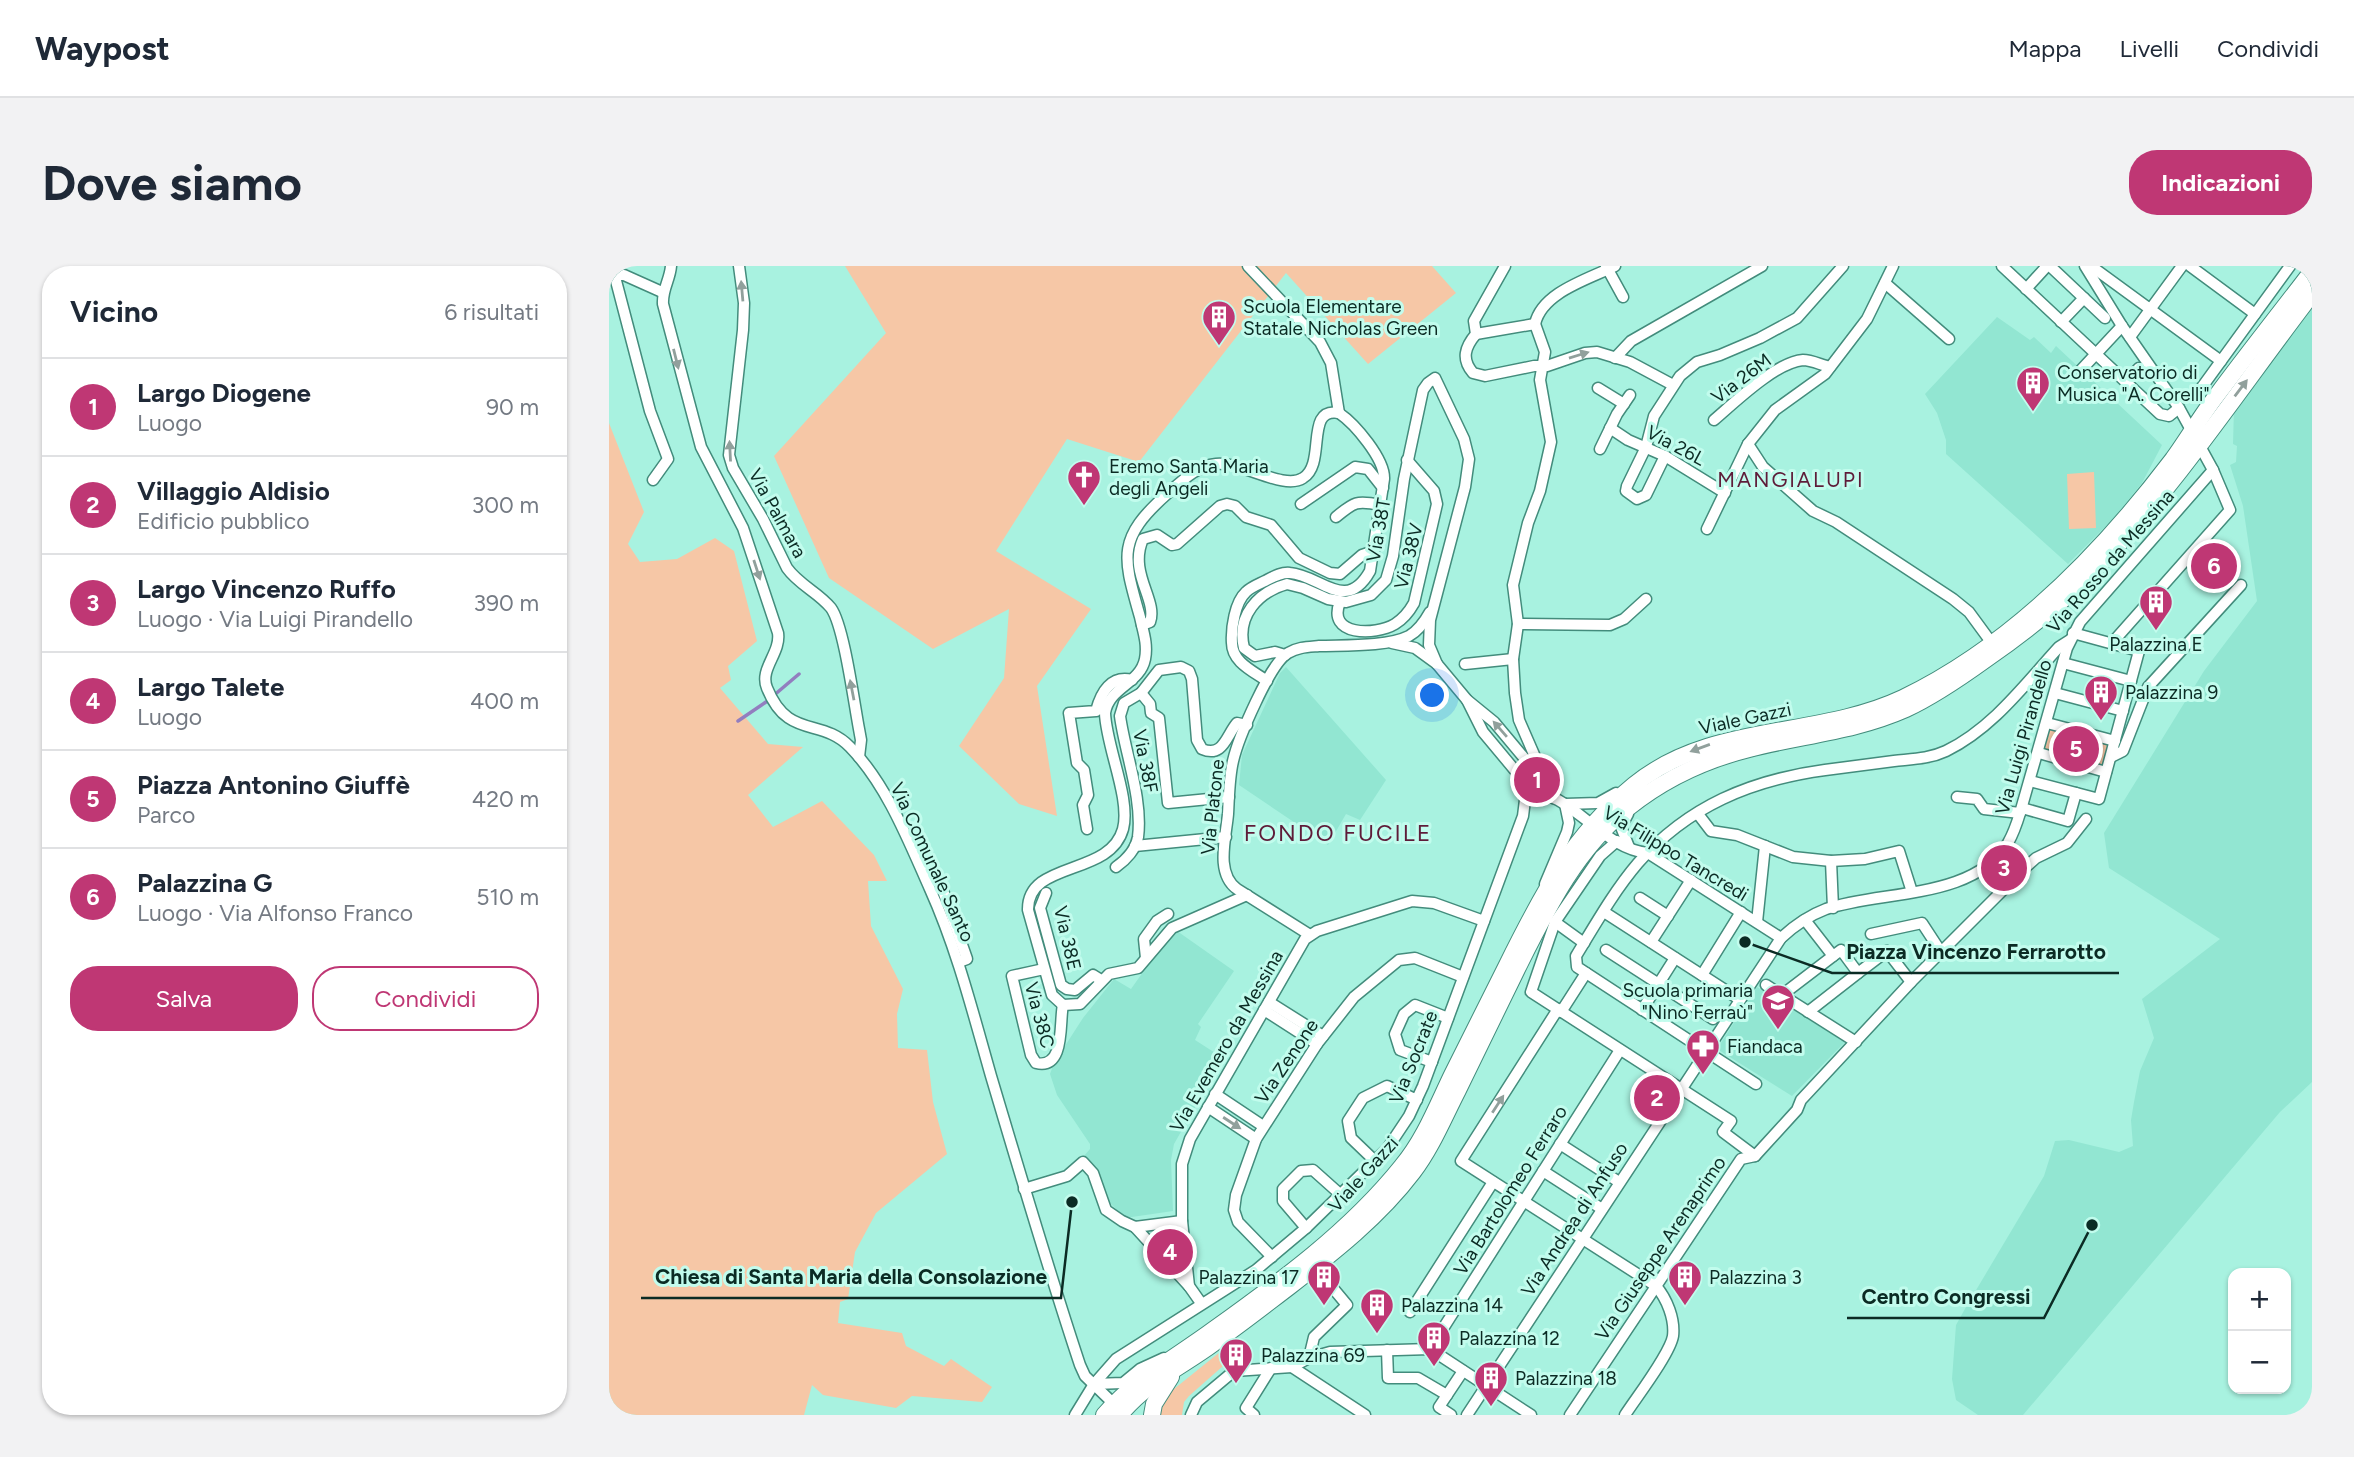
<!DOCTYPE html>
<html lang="it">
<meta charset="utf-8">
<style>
:root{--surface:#fff;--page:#f2f2f3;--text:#1f2937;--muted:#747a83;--line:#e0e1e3;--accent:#bf3774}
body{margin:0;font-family:Figtree,sans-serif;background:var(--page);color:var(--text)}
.controls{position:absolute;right:21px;bottom:21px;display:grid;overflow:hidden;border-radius:14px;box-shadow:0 2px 5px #0004}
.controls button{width:63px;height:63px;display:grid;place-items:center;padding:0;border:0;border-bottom:2px solid var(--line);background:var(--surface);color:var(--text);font:35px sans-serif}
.you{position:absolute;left:824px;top:430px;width:24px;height:24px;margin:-18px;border:5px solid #fff;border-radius:50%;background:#1a73e8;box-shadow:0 0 0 10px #1a73e833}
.badge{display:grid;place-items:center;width:46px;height:46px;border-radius:50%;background:var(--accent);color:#fff;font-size:23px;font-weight:700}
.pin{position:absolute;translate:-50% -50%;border:4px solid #fff;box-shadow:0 2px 7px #0006}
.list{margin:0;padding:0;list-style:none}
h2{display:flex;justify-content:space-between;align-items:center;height:91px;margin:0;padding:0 28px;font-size:30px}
h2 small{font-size:23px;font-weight:400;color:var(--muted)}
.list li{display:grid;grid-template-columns:46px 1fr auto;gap:21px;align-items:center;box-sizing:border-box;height:98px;padding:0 28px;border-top:2px solid var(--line)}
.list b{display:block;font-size:26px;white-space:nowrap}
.list p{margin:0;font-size:23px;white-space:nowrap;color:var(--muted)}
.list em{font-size:23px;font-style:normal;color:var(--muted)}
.actions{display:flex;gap:14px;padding:21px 28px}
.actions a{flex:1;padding:16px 0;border:2px solid var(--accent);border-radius:28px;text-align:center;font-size:24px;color:var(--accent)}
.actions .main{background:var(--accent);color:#fff}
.map{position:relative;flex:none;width:1703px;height:1149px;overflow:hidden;border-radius:28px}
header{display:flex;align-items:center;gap:42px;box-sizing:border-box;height:98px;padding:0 35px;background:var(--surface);border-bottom:2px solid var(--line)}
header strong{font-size:33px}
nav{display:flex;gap:38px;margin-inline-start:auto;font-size:24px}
.intro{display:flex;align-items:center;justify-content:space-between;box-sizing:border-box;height:168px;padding:0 42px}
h1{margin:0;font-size:49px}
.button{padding:18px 32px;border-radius:28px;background:var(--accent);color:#fff;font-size:24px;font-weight:700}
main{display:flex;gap:42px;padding:0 42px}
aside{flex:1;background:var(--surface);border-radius:28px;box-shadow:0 2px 5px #0004}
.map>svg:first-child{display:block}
.built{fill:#92e6d2}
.green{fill:#f6c7a6}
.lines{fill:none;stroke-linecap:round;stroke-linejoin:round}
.stream{stroke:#927ebf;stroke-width:3.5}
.street-casing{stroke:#438c7c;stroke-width:13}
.secondary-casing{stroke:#438c7c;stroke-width:18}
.street{stroke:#fff;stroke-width:10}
.secondary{stroke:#fff;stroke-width:16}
.oneway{fill:#91a09c}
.labels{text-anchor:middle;stroke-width:6;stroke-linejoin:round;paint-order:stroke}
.poi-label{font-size:19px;fill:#0b2b24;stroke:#c2fced;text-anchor:start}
.street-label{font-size:19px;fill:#0b2b24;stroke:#c2fced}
.neighbourhood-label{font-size:21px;letter-spacing:2px;fill:#5e1c39;stroke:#c2fced}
.quarter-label{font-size:23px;letter-spacing:2px;fill:#5e1c39;stroke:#c2fced}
.leader{fill:none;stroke:#0b2b24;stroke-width:2.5}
.callout-dot{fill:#0b2b24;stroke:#c2fced;stroke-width:2.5}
.callout-label{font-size:21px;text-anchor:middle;font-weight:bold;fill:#0b2b24;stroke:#c2fced;stroke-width:6;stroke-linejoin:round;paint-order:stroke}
</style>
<header>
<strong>Waypost</strong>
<nav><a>Mappa</a><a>Livelli</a><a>Condividi</a></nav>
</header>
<div class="intro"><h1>Dove siamo</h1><a class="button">Indicazioni</a></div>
<main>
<aside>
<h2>Vicino<small>6 risultati</small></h2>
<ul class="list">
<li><span class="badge">1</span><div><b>Largo Diogene</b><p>Luogo</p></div><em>90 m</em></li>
<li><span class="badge">2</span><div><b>Villaggio Aldisio</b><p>Edificio pubblico</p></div><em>300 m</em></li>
<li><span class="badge">3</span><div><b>Largo Vincenzo Ruffo</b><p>Luogo · Via Luigi Pirandello</p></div><em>390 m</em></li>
<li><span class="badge">4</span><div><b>Largo Talete</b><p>Luogo</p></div><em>400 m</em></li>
<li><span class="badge">5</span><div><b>Piazza Antonino Giuffè</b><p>Parco</p></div><em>420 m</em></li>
<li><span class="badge">6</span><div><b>Palazzina G</b><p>Luogo · Via Alfonso Franco</p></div><em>510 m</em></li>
</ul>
<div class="actions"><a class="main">Salva</a><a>Condividi</a></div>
</aside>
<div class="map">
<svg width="1703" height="1149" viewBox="0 0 1703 1149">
<rect width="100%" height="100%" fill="#a8f2e0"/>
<g class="built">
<path d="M1703,41V816L1671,846L1414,1149H1369L1347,1134L1343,1113L1347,1059L1357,1041L1435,910L1446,875L1460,874L1510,886L1524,880L1522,854L1525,836L1531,805L1545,772L1533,733L1611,673L1500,602L1495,567L1595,405L1648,335L1634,240L1621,199L1627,196L1628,180L1624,178L1625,142Z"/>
<path d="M1388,51L1421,74L1425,71L1442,87L1447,80L1553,179L1533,217L1505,252L1459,298L1337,188V174L1328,147L1316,128Z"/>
<path d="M677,401L777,514L751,554L737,548L719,579L630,519L633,489L671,407Z"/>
<path d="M568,665L625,705L589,758L592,761L586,774L614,792L565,878L562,894L564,945L516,952L498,934L488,904L475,890L481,883V878L448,829L441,808L445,797L474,752L505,713L522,723L549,685Z"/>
<path d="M1148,721L1236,776L1183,830L1108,783Z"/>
</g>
<g class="green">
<path d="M236,0H823L847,27L759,98L677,7L530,196L458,173L387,285L482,343L428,420L448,550L410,538L350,480L395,412L400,343L324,383L220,312L165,190L277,67Z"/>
<path d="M0,157L35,246L19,278L31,296L68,293L106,272L125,285L148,375L119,400L122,414L111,422L159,478L194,481L139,529L164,561L213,535L265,589L278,615H259L262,660L294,723L288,748L289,782L318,784L324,836L338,888L267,947L246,986L239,1033L231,1036L229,1057L293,1067L297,1080L335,1100L342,1093L383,1121L373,1136L303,1130L287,1142L214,1129L203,1119L195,1149H0Z"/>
<path d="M1485,206L1487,262L1460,263L1458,208Z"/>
<path d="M1438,457L1506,475L1497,506L1430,487Z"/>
<path d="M616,1082L623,1092L580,1130L575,1136L573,1149H549L560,1127Z"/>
</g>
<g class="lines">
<path class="stream" d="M129,455L157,436L190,408"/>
<g class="street-casing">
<g id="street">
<path d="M62,0C61,14 53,23 54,38L92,181L134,262L169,367C172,387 150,403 158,422C179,474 212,451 241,481C278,519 300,576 321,623C348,683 364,747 382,810C411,907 439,1003 471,1099L476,1110L505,1138"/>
<path d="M130,0L135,37L134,64L120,189L124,202L154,253L178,302C190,319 209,326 222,342C235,360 245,437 250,463L252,474L250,491"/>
<path d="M639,0L711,76L722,97L730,147"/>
<path d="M896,0L865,55L867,68C856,81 852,93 864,107L876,110L925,100H938L976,87L988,86L1021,96L1064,119"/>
<path d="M997,0L1014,31"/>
<path d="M1393,0L1551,148L1560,150L1570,142"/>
<path d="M1441,0L1496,52"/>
<path d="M1482,0L1612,95"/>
<path d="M1581,0L1646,48"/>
<path d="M1276,17L1340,73"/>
<path d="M1417,23L1438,0"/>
<path d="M1452,56L1475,32"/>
<path d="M926,58L936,86L931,114L942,176L931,225L919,257L904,319L909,358L904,393L906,427L910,454L944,532"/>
<path d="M926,58C933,26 980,13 1006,0"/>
<path d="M867,68L926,58"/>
<path d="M1521,71L1573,0"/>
<path d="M1006,92L1022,75L1153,0"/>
<path d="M1472,104L1513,60"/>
<path d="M1517,116L1530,102"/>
<path d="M989,122L1015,138"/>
<path d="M1588,128L1681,0"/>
<path d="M1105,154C1125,137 1167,96 1194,94C1203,94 1212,99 1221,101"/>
<path d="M1001,162L1019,174L1056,190L1116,227"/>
<path d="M1139,178L1154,201L1204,245L1227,256L1344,333L1360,346L1382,376"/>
<path d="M991,183L1008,148L1021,129"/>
<path d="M1056,190L1037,229L1028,233L1017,225L1018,220L1037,181L1045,150L1071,110L1088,96L1111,89L1151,72L1188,52L1234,0"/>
<path d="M44,214L59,193L41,145L6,11L8,9H15L53,26"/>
<path d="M692,238L746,201L759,203L774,222"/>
<path d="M727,251C745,236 748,234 771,239"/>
<path d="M1098,263L1139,178L1166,144L1216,108L1258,53L1284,0"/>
<path d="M731,336C717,370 766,370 786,358C794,353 800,346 805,337L828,238L825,225L798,194"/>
<path d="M909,358L1001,359L1015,353L1037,333"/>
<path d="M533,359L541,356C549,334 519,307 534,273L548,269L563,279L568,278L611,240L618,238L626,240L637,251L662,259L690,292L721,307L731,308L753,289L765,285"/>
<path d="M783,377L806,382L828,398L858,434L885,456L926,505L930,507"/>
<path d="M1503,377L1621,244L1604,204"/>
<path d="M676,389L666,386L646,390L635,382C627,350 649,326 678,318L694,322L719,333L737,336L762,329L777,314L784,290L795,213L814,124L819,117L826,112L855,173L860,193L856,221L821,354L820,379L828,398"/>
<path d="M1454,397L1522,415"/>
<path d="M856,398L904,393"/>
<path d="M658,415C644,405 623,396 623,377C622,362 626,336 637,326C642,321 650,318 656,315C664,311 672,306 681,307C711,309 737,348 761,305L775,213C776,193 746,158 730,147"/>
<path d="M532,427L541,438L542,447L550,452L559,537L620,531"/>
<path d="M1446,427L1514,445"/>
<path d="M1438,457L1506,475"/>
<path d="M1430,487L1497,506"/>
<path d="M1502,491L1514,485L1539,421L1632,319"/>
<path d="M1421,515L1490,533L1530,385L1464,367"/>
<path d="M917,526C927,531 938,528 949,534C978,550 1004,584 1039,587L1172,672"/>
<path d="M1348,531L1368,533L1375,543L1411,547"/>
<path d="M956,538L989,537L1007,527"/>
<path d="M1413,542L1459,555L1467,527"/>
<path d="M1019,548L1012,561L1020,581"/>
<path d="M1089,548L1102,565L1128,569L1184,591L1222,595L1256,593L1290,585L1303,626"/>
<path d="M478,563L474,539L479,529L475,504L468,497L460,447L487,445C492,426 502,409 523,414"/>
<path d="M1008,575L991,590L946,656L922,726L1122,855L1114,866L1146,890"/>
<path d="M526,580L617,571"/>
<path d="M1222,595L1224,642"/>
<path d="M1379,597L1399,619"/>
<path d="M507,601C517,594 527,583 529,571C534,533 516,487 511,450L515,437L532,427L550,404L572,401L580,405L583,413L588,474L593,483C614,492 617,470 628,457L638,459"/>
<path d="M936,618L958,566L960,557L956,538"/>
<path d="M332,619L358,693L350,696"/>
<path d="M437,627L431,642L452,719L458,723L466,724L484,709L492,714"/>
<path d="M638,629L563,662L529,702L500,708L471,738L454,739L443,729L419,644C418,594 501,611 514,563C522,533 497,480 496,447C500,421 531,418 536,393C539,378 534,365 531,351C514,291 507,273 558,228C572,216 587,200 607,198C632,195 675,225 694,212C718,198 695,140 730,147"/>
<path d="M1031,632L1059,650"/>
<path d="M995,646L1130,733"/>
<path d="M1196,654L1224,690L1232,684L1249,707L1278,685L1302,716"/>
<path d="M946,656L975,677"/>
<path d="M1148,656L1156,580"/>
<path d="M1262,668L1313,657L1332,686"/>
<path d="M701,669L628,623C606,607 617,572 619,548C620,531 620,512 624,495C629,473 661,397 679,387C689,381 699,381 710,380C735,379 778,381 800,370C809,365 816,355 821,346"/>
<path d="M1042,676L1082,614"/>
<path d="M997,684L1104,753"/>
<path d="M537,692L535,673L548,655L559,648"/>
<path d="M435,703L403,710L422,789L427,797C457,804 450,755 454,739"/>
<path d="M1093,709L1132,646"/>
<path d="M1157,719L1247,776"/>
<path d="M1173,729L1224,690"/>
<path d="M660,736L714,770"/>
<path d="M949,743L852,895L1047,1020C1058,1033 1066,1053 1064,1070C1061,1088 1027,1132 1016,1149"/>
<path d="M655,744L708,778"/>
<path d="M1033,744L1066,692"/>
<path d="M952,746L977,707"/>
<path d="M1199,746L1249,707"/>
<path d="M823,796L791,784L786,768L795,748L806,739L839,752"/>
<path d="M1147,818L968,701L967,690C986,659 1005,625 1029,597C1079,540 1142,514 1216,504C1239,501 1262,498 1285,495C1303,493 1320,493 1337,485C1384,462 1416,418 1450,381L1461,374"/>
<path d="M606,828L654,860"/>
<path d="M599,841L647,873"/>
<path d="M951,878L1010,916"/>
<path d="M767,896L742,872L739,855L754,832L778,820L808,834"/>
<path d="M934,905L993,943"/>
<path d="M415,923L458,910L474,896L484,907L497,944L513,955L526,961L573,955"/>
<path d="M526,961L580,1020"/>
<path d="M697,962L674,935V923L692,905L704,904L732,929"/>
<path d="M663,991L629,956L625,944L627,929L647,873L708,778L745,731L790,694L806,692L854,711"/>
<path d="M592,1037L580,1020L573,955V898L581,873L696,673L708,665L803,635L825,637L875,655"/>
<path d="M801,1046L884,916"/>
<path d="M821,1083L1011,784"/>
<path d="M778,1084L779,1112H809L838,1129L830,1141L842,1149"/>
<path d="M700,1092L705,1071L738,1039L723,1021"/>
<path d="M683,1101L756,1149"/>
<path d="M485,1118L514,1117L531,1103L555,1092"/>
<path d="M838,1129L854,1105"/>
<path d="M466,1149L485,1118L507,1093L647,1004L697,962L778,883L800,850L814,820L914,550L917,526L914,523V514L874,466L858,434"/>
<path d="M582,1149L588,1136L625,1105L683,1101L700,1092L721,1086L821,1083L922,1149"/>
<path d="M645,1149L637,1142L662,1102"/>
<path d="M858,1149L1172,672C1185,660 1201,649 1217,643C1273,624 1364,634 1399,577C1404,568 1408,557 1411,547L1458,382L1471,356L1604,204L1570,142L1513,60L1476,0"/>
<path d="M961,1149L1132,893L1146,890L1188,844L1192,834L1302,716L1418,600L1427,592L1458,577L1477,553"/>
</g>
</g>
<g class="secondary-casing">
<g id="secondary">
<path d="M495,1149C526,1113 566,1092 604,1064C671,1016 741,965 793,900C815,874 828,840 843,809C861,773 879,737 897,701C932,630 963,570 1025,519C1102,456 1207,473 1294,432C1402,380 1492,288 1564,193C1579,172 1592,150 1608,129C1639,87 1671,47 1703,5"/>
<path d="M511,1149C535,1118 574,1100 605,1077C631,1059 655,1040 680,1021C725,986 770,951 804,906C823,881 835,851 849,824C869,783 889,742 909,701C938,643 967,583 1019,542C1055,513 1096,494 1140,483C1194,469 1245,466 1297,443C1325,430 1351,412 1376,394C1418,365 1458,333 1493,296C1571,214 1634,118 1703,28"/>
<path d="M543,1149L545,1138L562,1111"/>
</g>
</g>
<use href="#street" class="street"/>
<use href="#secondary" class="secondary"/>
</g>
<defs><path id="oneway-solid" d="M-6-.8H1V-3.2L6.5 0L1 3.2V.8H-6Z" transform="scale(1.75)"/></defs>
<g class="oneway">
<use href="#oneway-solid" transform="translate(133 25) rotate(-95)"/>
<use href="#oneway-solid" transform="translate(970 89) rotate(-17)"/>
<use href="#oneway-solid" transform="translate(67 93) rotate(76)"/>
<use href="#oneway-solid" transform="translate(1632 122) rotate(-53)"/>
<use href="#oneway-solid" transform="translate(121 185) rotate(-93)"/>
<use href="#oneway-solid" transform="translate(148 304) rotate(72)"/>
<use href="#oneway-solid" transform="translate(243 424) rotate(-101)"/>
<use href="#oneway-solid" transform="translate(891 463) rotate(-131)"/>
<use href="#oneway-solid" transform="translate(1091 482) rotate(160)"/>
<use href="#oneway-solid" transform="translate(889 838) rotate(-57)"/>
<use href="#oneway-solid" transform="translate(623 857) rotate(33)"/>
</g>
<defs>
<g id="building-pin" transform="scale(1.75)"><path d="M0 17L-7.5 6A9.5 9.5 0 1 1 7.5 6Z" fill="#bf3774" stroke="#c2fced"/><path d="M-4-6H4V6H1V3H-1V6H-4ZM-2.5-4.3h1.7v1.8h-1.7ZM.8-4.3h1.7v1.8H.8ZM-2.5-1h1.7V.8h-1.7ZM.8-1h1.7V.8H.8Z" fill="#fff"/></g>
<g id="church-pin" transform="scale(1.75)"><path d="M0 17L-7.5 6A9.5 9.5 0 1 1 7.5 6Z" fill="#bf3774" stroke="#c2fced"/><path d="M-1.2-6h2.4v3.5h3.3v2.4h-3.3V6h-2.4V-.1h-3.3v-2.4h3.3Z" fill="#fff"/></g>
<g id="school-pin" transform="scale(1.75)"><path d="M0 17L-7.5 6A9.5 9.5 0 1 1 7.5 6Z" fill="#bf3774" stroke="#c2fced"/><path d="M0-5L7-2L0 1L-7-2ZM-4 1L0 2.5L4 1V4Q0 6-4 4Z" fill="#fff"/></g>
<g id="pharmacy-pin" transform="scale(1.75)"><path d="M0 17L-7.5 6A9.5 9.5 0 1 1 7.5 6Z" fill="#bf3774" stroke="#c2fced"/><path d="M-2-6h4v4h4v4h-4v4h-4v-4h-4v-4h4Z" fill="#fff"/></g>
</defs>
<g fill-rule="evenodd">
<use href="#building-pin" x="610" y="51"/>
<use href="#building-pin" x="1424" y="117"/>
<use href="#church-pin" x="475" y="211"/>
<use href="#building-pin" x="1547" y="336"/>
<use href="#building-pin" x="1492" y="426"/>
<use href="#school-pin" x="1169" y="735"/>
<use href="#pharmacy-pin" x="1094" y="780"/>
<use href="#building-pin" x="715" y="1011"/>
<use href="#building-pin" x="1076" y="1011"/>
<use href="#building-pin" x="768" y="1039"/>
<use href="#building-pin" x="825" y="1072"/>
<use href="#building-pin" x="627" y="1089"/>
<use href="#building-pin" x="882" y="1112"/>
</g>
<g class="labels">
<g class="poi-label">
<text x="634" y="47">Scuola Elementare<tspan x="634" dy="22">Statale Nicholas Green</tspan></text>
<text x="1448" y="113">Conservatorio di<tspan x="1448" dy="22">Musica "A. Corelli"</tspan></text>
<text x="500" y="207">Eremo Santa Maria<tspan x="500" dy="22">degli Angeli</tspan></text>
<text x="1547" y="385" text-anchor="middle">Palazzina E</text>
<text x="1516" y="433">Palazzina 9</text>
<text x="1144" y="731" text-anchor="end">Scuola primaria<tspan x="1144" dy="22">"Nino Ferraù"</tspan></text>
<text x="1118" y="787">Fiandaca</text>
<text x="690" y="1018" text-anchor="end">Palazzina 17</text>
<text x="1100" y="1018">Palazzina 3</text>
<text x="792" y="1046">Palazzina 14</text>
<text x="850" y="1079">Palazzina 12</text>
<text x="652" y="1096">Palazzina 69</text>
<text x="906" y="1119">Palazzina 18</text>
</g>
<g class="street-label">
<text transform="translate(1132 112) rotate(-37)" y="7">Via 26M</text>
<text transform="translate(1067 179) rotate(28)" y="7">Via 26L</text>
<text transform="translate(169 247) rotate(61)" y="7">Via Palmara</text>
<text transform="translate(769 264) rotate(-80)" y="7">Via 38T</text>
<text transform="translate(799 290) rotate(-76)" y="7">Via 38V</text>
<text transform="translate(1501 295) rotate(-49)" y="7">Via Rosso da Messina</text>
<text transform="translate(1136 452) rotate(-12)" y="7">Viale Gazzi</text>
<text transform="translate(1414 471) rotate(-74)" y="7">Via Luigi Pirandello</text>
<text transform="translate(537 495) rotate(79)" y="7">Via 38F</text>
<text transform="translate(603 541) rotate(-84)" y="7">Via Platone</text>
<text transform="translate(1067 587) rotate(31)" y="7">Via Filippo Tancredi</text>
<text transform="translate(324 596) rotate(65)" y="7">Via Comunale Santo</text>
<text transform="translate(459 672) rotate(77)" y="7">Via 38E</text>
<text transform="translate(431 749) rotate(75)" y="7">Via 38C</text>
<text transform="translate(617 775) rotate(-60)" y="7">Via Evemero da Messina</text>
<text transform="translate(804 791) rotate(-68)" y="7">Via Socrate</text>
<text transform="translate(677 795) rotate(-56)" y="7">Via Zenone</text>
<text transform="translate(754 908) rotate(-48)" y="7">Viale Gazzi</text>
<text transform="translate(901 924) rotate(-58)" y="7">Via Bartolomeo Ferraro</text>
<text transform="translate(965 953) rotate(-57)" y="7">Via Andrea di Anfuso</text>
<text transform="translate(1051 982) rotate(-56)" y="7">Via Giuseppe Arenaprimo</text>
</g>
<g class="neighbourhood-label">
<text x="1182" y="221">MANGIALUPI</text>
</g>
<g class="quarter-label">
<text x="729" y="575">FONDO FUCILE</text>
</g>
</g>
<path class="leader" d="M1136 676L1223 707H1510M463 936L452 1032H32M1483 959L1435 1052H1238"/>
<g class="callout-dot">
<circle cx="1136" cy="676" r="7"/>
<circle cx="463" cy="936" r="7"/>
<circle cx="1483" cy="959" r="7"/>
</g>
<g class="callout-label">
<text x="1367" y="693">Piazza Vincenzo Ferrarotto</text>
<text x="242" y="1018">Chiesa di Santa Maria della Consolazione</text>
<text x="1337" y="1038">Centro Congressi</text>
</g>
</svg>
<div class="controls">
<button>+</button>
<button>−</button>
</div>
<div class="you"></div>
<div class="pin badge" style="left:928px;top:514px">1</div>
<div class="pin badge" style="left:1048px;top:832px">2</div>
<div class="pin badge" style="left:1395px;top:602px">3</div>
<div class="pin badge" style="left:561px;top:986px">4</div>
<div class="pin badge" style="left:1467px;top:483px">5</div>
<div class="pin badge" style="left:1605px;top:300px">6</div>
</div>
</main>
